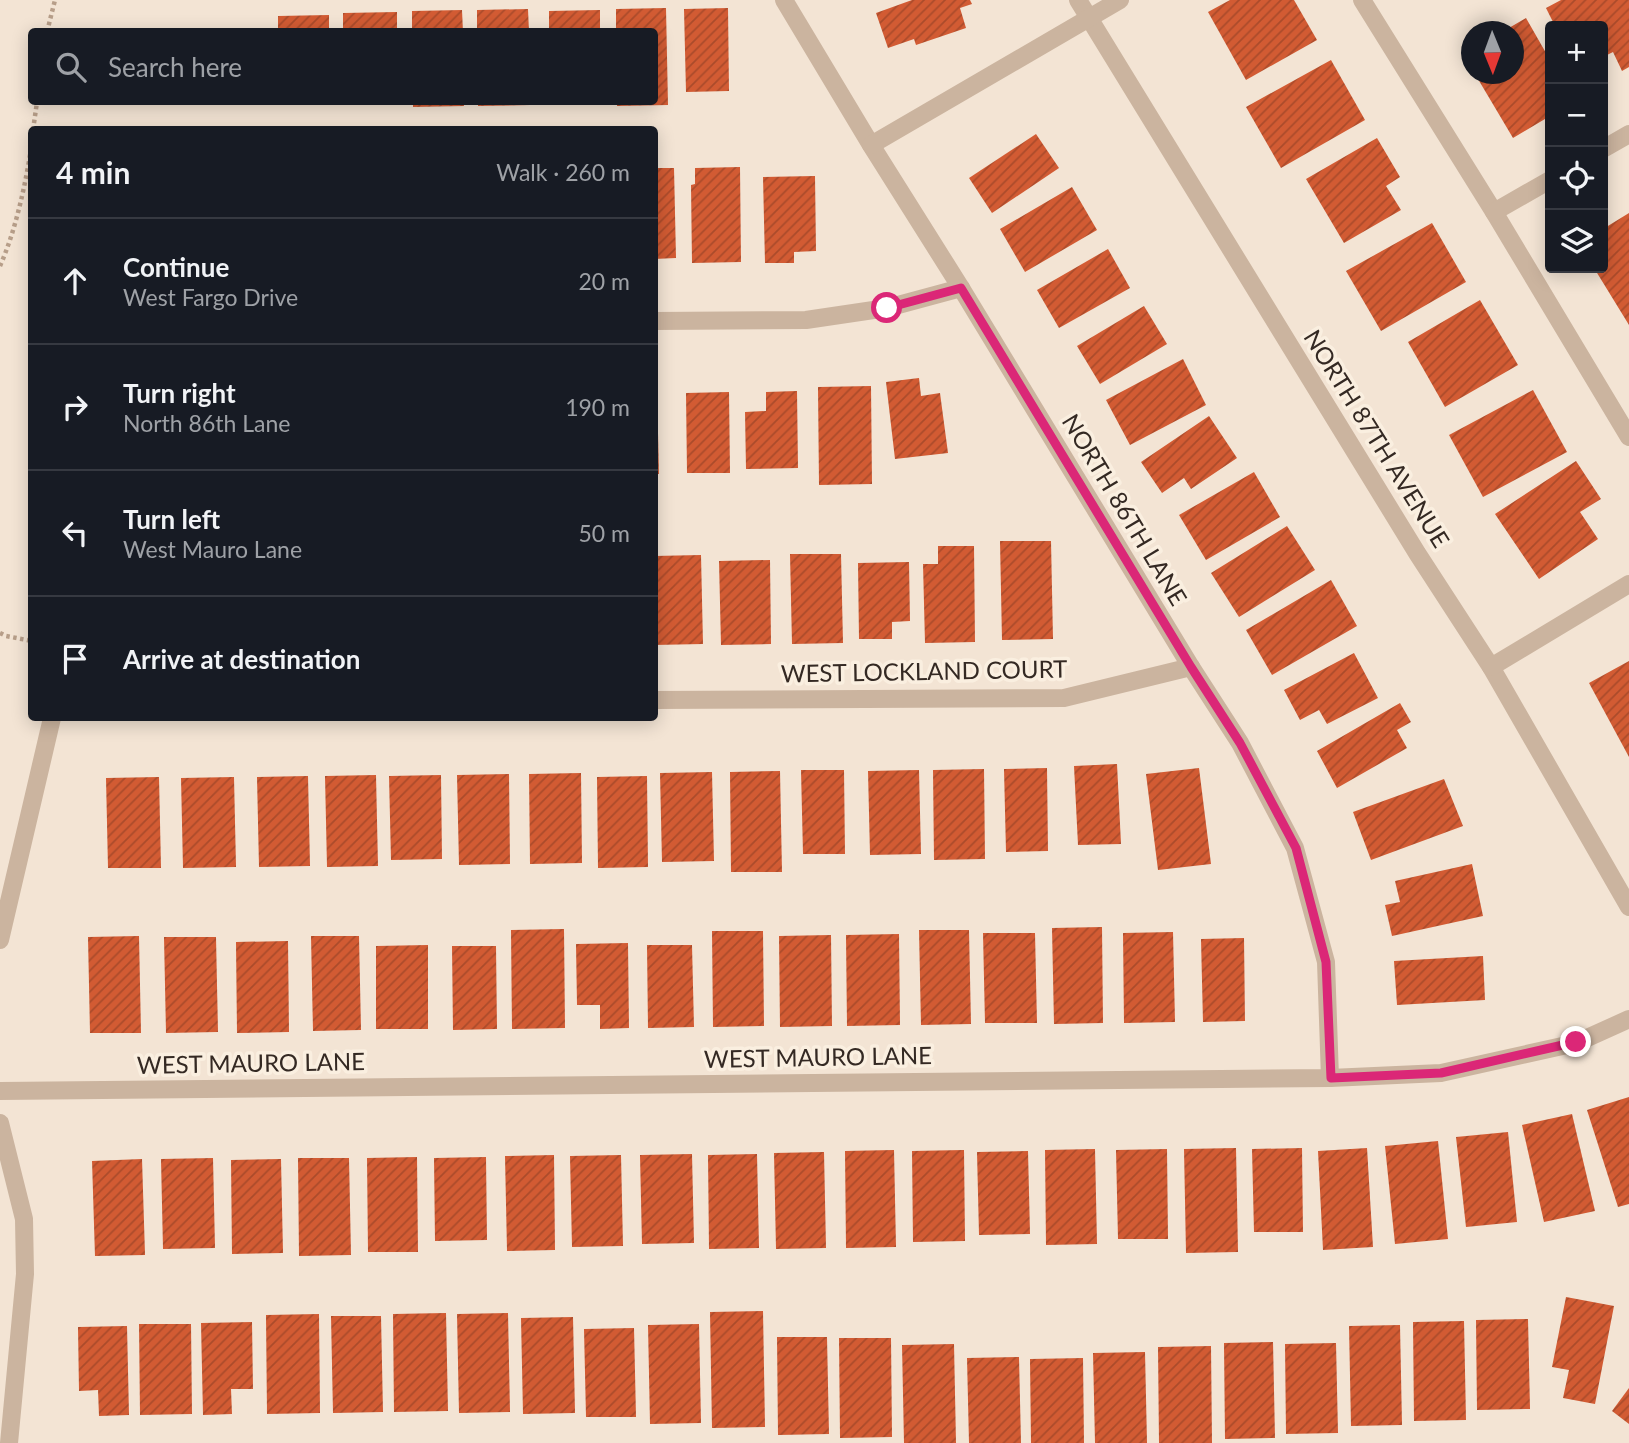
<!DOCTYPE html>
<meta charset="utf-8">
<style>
:root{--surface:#171b24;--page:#242831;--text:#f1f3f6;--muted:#9ea1a6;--line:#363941}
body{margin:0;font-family:Lato,sans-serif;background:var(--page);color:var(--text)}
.controls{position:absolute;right:21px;top:21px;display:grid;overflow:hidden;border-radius:7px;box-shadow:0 4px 18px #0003}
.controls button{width:63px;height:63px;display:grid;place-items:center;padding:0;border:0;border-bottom:2px solid var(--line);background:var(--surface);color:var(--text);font:35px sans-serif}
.compass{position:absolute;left:1461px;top:21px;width:63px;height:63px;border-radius:50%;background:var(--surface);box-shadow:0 4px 18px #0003;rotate:179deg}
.stop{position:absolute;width:21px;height:21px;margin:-16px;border:5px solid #db2777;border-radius:50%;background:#fff}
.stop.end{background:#db2777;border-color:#fff;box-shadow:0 2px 7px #0008}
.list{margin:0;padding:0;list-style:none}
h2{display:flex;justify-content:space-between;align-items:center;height:91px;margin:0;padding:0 28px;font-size:30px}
h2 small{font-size:23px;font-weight:400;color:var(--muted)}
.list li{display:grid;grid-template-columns:46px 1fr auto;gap:21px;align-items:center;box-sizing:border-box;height:126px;padding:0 28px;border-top:2px solid var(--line)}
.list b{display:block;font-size:26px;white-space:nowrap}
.list p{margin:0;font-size:23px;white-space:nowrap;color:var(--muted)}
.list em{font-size:23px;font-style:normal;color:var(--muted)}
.icon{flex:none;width:38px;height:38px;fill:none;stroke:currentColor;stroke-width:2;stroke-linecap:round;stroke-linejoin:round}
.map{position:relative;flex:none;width:1629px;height:1443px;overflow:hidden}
.search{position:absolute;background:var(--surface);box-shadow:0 4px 18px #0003;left:28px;top:28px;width:630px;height:77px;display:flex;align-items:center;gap:18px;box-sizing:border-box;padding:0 24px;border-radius:7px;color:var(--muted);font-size:26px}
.panel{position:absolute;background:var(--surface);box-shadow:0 4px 18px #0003;left:28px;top:126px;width:630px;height:595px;border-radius:7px}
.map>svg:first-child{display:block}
.building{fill:url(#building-hatch)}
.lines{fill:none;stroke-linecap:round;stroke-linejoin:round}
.path{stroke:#b79e89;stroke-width:4.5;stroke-dasharray:3.5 3.5;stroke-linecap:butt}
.minor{stroke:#cbb49f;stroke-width:18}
.route{stroke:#db2777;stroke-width:9}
.labels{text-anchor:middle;stroke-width:7;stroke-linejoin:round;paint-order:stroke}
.street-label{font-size:24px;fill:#342923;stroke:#faefe0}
</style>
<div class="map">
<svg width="1629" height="1443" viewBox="0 0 1629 1443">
<defs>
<pattern id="building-hatch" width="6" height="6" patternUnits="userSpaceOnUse" patternTransform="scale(1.75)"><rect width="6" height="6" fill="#d25b33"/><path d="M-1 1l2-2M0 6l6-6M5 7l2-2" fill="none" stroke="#ab4b2b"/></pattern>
</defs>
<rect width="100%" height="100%" fill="#f3e4d4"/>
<g class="building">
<path d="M912,0H970L972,4L960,8L966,28L916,45L914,39L888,48L876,13Z"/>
<path d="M1230,0H1294L1317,40L1246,80L1208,12Z"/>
<path d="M1561,0H1629V67L1622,71L1613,52L1603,57V26H1555L1546,8Z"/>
<path d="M666,8L668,105L617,106V102H654V32H616V9Z"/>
<path d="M728,8L729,91L686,92L684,9Z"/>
<path d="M528,9L529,32H477V10Z"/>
<path d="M462,10L463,32H412V11Z"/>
<path d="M600,10V32H549V11Z"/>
<path d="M397,12V32H343V13Z"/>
<path d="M329,15V32H278V16Z"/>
<path d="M1526,18L1550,60V116L1513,138L1475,74H1514V32H1502Z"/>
<path d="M1331,60L1365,120L1281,168L1246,107Z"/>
<path d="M413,102H464V106L413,107Z"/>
<path d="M478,102H530V105L478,106Z"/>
<path d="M1036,134L1059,168L992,213L969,178Z"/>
<path d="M1377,138L1400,177L1386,186L1401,210L1344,243L1306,179Z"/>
<path d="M740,167L741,262L692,263L691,185L695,184V168Z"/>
<path d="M654,168H674L676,258L654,259Z"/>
<path d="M815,176L816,251L794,252V263H765L763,177Z"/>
<path d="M1072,187L1097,230L1025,272L1000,229Z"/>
<path d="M1629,213V325L1594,268H1603V229Z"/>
<path d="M1432,223L1466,282L1381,331L1346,271Z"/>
<path d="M1108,249L1130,288L1059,328L1037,290Z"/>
<path d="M1480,300L1518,365L1445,407L1408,342Z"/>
<path d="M1144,306L1167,344L1100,384L1077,346Z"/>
<path d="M1183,359L1206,405L1130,445L1106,400Z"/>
<path d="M919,378L921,396L940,393L948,453L895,459L886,382Z"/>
<path d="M871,386L872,484L819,485L818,387Z"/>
<path d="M1533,390L1567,452L1483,497L1449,435Z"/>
<path d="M797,391L798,468L746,469L745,412L766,411V392Z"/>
<path d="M654,392H657L659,474H654Z"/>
<path d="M729,392L730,473H687L686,393Z"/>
<path d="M1209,416L1237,458L1191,489L1184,478L1162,493L1141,462Z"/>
<path d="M1576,461L1601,499L1580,512L1598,539L1539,579L1495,514Z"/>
<path d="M1254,472L1280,517L1206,560L1179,515Z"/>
<path d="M1287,526L1315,570L1239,617L1211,573Z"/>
<path d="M1000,541H1051L1053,639L1002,640Z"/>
<path d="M938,546H974L975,642L925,643L923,564H938Z"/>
<path d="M790,554H841L843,643L792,644Z"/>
<path d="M701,555L703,644L654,645V556Z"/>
<path d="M770,560L771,644L721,645L719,561Z"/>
<path d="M909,562L910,621L892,622V639H859L858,563Z"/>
<path d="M1331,580L1357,626L1272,675L1246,630Z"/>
<path d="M1354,653L1378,698L1327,724L1319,710L1300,720L1284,690Z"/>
<path d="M1629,661V757L1589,683Z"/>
<path d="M1400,703L1411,722L1397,730L1407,748L1337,788L1317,751Z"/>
<path d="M1117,764L1121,844L1078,845L1074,766Z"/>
<path d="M1047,768L1048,851L1006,852L1004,769Z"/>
<path d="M1199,768L1211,864L1158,870L1146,774Z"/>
<path d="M984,769L985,859L934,860L933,770Z"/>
<path d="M801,770H844L845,854H803Z"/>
<path d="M919,770L921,854L870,855L868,771Z"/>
<path d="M780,771L782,872H731L730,772Z"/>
<path d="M712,772L714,861L662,862L660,773Z"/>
<path d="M581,773L582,863L530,864L529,774Z"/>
<path d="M509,774L510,864L459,865L457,775Z"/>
<path d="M376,775L378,866L327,867L325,776Z"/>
<path d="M441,775L442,859L391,860L389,776Z"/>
<path d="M308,776L310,866L259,867L257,777Z"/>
<path d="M647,776L648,867L598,868L597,777Z"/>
<path d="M159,777L161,868H108L106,778Z"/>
<path d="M234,777L236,867L183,868L181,778Z"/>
<path d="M1444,779L1463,826L1371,860L1353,812Z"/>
<path d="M1472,864L1483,916L1392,936L1385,905L1400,902L1395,881Z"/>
<path d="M1102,927L1103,1023L1054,1024L1052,928Z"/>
<path d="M564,929L565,1028L512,1029L511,930Z"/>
<path d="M919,930H969L971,1024L921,1025Z"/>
<path d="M712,931H763L764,1026L713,1027Z"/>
<path d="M1173,932L1175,1022L1124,1023L1123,933Z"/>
<path d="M983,933H1035L1037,1023H985Z"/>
<path d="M899,934L900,1025L847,1026L846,935Z"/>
<path d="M831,935L832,1026L780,1027L779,936Z"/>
<path d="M139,936L141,1033H90L88,937Z"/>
<path d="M311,936H359L361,1030L313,1031Z"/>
<path d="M164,937H216L218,1032L166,1033Z"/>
<path d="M1244,938L1245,1021L1203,1022L1201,939Z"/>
<path d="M288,941L289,1032L237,1033L236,942Z"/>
<path d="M628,943L629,1028L600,1029V1005H577L576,944Z"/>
<path d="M428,945V1029H376V946Z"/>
<path d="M647,945H692L694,1027L648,1028Z"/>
<path d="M452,946H496L497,1029L453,1030Z"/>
<path d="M1483,956L1485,1000L1397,1005L1394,961Z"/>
<path d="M1629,1097V1204L1618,1207L1587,1110Z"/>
<path d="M1572,1114L1595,1211L1544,1222L1522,1125Z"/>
<path d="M1508,1132L1517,1222L1466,1227L1456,1137Z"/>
<path d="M1438,1141L1448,1239L1395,1244L1385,1146Z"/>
<path d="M1236,1148L1238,1252L1186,1253L1184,1149Z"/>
<path d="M1302,1148L1303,1232H1254L1252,1149Z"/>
<path d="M1367,1148L1373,1247L1323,1250L1318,1151Z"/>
<path d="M1095,1149L1097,1244L1046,1245L1045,1150Z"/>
<path d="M1167,1149L1168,1239H1118L1116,1150Z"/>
<path d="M894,1150L896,1247L846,1248L845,1151Z"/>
<path d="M964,1150L965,1241L913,1242L912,1151Z"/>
<path d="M1028,1151L1030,1234L979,1235L977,1152Z"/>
<path d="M824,1152L826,1248L776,1249L774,1153Z"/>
<path d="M692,1154L694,1243L642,1244L640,1155Z"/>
<path d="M757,1154L759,1248L709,1249L708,1155Z"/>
<path d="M554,1155L555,1250L507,1251L505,1156Z"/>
<path d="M621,1155L623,1246L572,1247L570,1156Z"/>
<path d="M417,1157L418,1252H368L367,1158Z"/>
<path d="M486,1157L487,1240L435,1241L434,1158Z"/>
<path d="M213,1158L215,1248L163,1249L161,1159Z"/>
<path d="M298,1158H349L351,1255L299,1256Z"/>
<path d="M142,1159L145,1255L95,1256L92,1161Z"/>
<path d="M281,1159L283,1253L232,1254L231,1160Z"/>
<path d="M1566,1297L1614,1306L1595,1404L1563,1398L1569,1370L1552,1367Z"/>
<path d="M763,1311L765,1427L712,1428L710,1312Z"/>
<path d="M446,1313L448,1411L394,1412L393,1314Z"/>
<path d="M508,1313L510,1412L459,1413L457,1314Z"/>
<path d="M319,1314L320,1413L267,1414L266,1315Z"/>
<path d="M331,1316H381L383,1412L333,1413Z"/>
<path d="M573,1317L575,1413L523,1414L521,1318Z"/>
<path d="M1528,1319L1530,1409L1477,1410L1476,1320Z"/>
<path d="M1464,1321L1466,1420L1414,1421L1413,1322Z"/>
<path d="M252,1322L253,1389H231L232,1414L203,1415L201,1323Z"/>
<path d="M139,1324H191L192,1414L140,1415Z"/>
<path d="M699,1324L701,1423L650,1424L648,1325Z"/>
<path d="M1400,1325L1402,1425L1351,1426L1349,1326Z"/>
<path d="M127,1326L129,1415L99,1416L98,1390L79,1391L78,1327Z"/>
<path d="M634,1328L636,1417H586L584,1329Z"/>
<path d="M777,1337H827L829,1434L778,1435Z"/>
<path d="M839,1338H891L892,1437L840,1438Z"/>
<path d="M1273,1342L1275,1438L1225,1439L1224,1343Z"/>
<path d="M1336,1343L1338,1433L1286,1434L1285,1344Z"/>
<path d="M954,1344L956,1443H904L902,1345Z"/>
<path d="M1211,1346L1212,1443H1159L1158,1347Z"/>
<path d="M1145,1352L1147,1443H1095L1093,1353Z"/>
<path d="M1019,1357L1021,1443H969L967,1358Z"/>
<path d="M1083,1358L1084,1443H1031L1030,1359Z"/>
<path d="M1629,1388V1424L1612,1411Z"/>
</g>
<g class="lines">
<g class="path">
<path d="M47,32L55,0"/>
<path d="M33,130L37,102"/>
<path d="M0,266C16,230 26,182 32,143"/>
<path d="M0,633L6,636L32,641"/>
</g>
<g class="minor">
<path d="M784,0L871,145L961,288L1191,667L1240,743L1295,848L1326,962L1330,1078"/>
<path d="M1078,0L1417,553L1491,667L1629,907"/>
<path d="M1362,0L1494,212L1629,437"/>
<path d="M871,145L1120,0"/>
<path d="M1603,149L1629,134"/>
<path d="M1494,212L1550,180"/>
<path d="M654,321L806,320L887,308L961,288"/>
<path d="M1491,667L1629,584"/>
<path d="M654,700L1064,698L1191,667"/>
<path d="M0,940L52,718"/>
<path d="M0,1091L1330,1078L1441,1073L1576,1043L1629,1019"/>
<path d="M0,1123L24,1219L25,1274L9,1443"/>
</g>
</g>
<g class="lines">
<path class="route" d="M887,308L961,288L1191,667L1240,743L1296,848L1326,962L1331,1078L1441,1073L1576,1042"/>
</g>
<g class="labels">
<g class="street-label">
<text transform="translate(1376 439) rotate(58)" y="8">NORTH 87TH AVENUE</text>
<text transform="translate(1124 510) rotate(59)" y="8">NORTH 86TH LANE</text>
<text transform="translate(924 672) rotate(-1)" y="8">WEST LOCKLAND COURT</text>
<text transform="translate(818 1058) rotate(-1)" y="8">WEST MAURO LANE</text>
<text transform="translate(251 1064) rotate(-1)" y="8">WEST MAURO LANE</text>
</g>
</g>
</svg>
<div class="controls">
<button>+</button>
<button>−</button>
<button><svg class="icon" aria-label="locate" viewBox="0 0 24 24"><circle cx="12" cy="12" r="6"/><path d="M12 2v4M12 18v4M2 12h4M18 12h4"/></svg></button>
<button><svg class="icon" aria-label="layers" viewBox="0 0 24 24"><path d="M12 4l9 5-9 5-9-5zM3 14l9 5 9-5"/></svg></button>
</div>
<svg class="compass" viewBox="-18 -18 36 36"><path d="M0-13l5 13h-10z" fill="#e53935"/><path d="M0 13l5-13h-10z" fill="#9ea1a6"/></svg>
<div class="stop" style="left:887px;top:308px"></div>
<div class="stop end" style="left:1576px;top:1042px"></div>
<div class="search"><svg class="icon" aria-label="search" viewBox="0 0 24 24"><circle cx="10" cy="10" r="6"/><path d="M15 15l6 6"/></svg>Search here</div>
<section class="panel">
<h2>4 min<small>Walk · 260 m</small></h2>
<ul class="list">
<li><svg class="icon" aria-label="ahead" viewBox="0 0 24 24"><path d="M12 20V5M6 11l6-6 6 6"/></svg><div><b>Continue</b><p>West Fargo Drive</p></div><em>20 m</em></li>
<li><svg class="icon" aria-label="right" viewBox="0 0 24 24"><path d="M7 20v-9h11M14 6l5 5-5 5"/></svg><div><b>Turn right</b><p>North 86th Lane</p></div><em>190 m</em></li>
<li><svg class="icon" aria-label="left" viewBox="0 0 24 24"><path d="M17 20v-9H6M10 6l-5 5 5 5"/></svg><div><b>Turn left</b><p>West Mauro Lane</p></div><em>50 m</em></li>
<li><svg class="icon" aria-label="arrive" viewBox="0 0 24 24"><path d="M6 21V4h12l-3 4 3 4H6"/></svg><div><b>Arrive at destination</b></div></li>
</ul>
</section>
</div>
